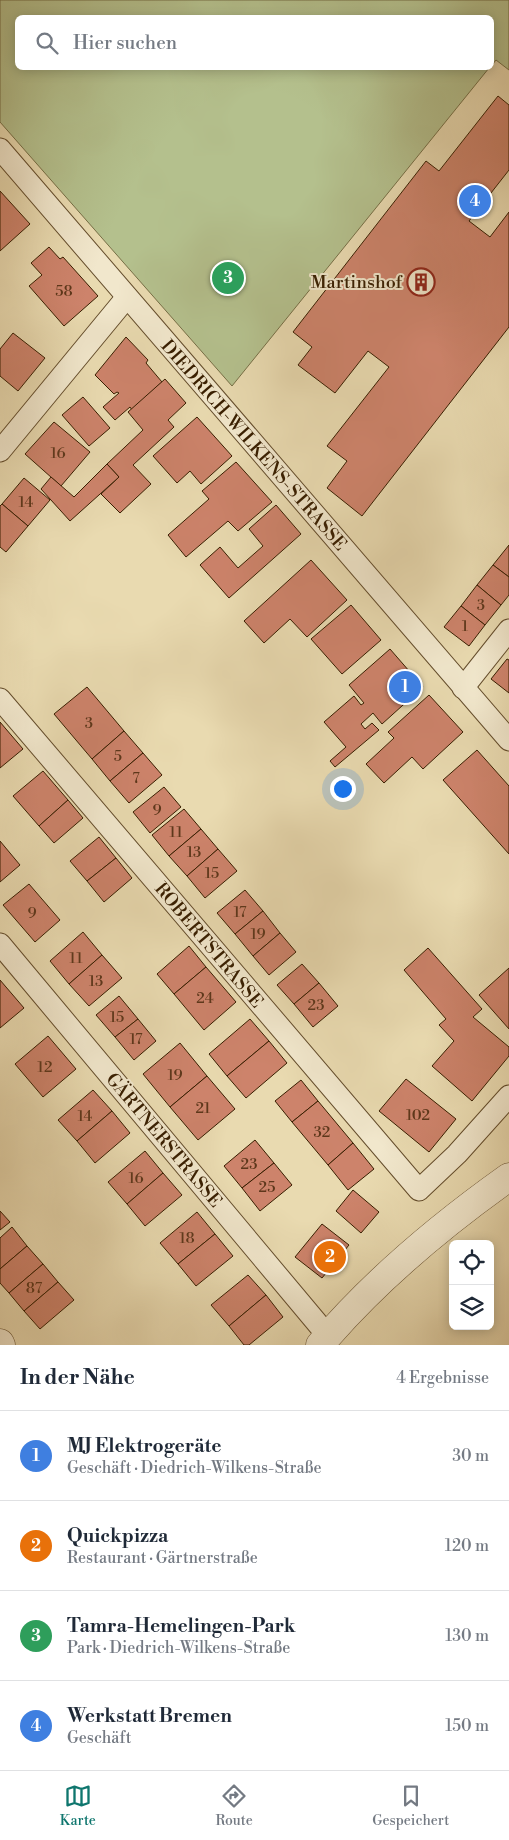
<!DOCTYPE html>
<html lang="de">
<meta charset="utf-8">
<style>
:root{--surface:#fff;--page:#f6f6f7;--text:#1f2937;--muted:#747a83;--line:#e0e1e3;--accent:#0f766e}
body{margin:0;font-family:"Libre Bodoni",serif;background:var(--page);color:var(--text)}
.controls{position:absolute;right:15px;bottom:15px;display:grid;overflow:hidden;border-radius:8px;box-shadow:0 2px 12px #0003}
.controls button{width:45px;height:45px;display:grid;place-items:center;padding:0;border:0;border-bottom:1px solid var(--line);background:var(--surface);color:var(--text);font:25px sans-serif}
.you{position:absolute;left:342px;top:788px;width:18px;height:18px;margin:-12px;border:4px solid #fff;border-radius:50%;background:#1a73e8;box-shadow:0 0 0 8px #1a73e833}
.badge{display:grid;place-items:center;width:32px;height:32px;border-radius:50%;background:var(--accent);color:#fff;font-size:16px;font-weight:700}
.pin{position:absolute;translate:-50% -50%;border:2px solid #fff;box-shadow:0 1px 5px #0006}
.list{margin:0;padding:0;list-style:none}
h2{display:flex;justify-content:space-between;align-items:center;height:65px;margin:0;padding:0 20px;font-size:21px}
h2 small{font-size:16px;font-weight:400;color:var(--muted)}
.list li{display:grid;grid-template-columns:32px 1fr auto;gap:15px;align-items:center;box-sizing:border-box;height:90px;padding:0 20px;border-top:1px solid var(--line)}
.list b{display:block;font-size:19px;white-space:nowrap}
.list p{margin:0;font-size:16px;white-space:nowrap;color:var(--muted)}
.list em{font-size:16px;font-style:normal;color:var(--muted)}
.icon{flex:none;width:28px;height:28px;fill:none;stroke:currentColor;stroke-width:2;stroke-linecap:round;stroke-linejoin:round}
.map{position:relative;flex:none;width:509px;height:1345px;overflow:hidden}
.search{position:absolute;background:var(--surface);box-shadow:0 2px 12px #0003;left:15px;right:15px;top:15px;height:55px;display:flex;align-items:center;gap:12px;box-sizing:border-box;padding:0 18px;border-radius:8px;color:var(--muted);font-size:19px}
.sheet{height:425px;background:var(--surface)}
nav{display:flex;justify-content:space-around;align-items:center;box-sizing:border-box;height:70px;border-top:1px solid var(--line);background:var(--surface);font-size:14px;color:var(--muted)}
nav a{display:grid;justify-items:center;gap:2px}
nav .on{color:var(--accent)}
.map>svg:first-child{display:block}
.green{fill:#b4c08d;stroke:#766f46}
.building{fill:#cd836b;stroke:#381e00}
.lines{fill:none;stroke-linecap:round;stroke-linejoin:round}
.minor-casing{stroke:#644d2c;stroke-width:23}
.tertiary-casing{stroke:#644d2c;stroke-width:29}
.minor{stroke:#f1e7cc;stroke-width:21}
.tertiary{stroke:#f1e7cc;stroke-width:28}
.labels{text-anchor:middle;stroke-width:4;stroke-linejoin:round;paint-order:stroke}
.number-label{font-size:15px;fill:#5d371b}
.poi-label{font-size:18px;fill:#381e00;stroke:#f1e7cc;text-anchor:end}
.street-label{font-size:18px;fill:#381e00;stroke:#f1e7cc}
</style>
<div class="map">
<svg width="509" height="1345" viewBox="0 0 509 1345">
<rect width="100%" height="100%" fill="#e9dab0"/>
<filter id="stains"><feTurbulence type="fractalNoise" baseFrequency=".004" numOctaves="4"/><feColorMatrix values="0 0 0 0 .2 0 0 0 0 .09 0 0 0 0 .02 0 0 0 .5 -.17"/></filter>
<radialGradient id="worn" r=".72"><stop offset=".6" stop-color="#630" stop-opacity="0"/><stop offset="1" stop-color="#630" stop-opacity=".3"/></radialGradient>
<path class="green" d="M0,0H509V70L496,60L492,65V18H18V68H489L232,386L0,122Z"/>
<g class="building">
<path d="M498,96L509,105V170L469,221L490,237L509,212V327L362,516L327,488L347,461L327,446L389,367L368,351L335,393L298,365L312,347L293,332L426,161L439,171Z"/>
<path d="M0,191L30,224L0,251Z"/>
<path d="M49,247L60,259L63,257L98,296L64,326L29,286L42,275L31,263Z"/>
<path d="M13,333L45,358L18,391L0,376V349Z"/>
<path d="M126,337L148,360L146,363L162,382L132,410L130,407L115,420L103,407L119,393L117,392L114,394L95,375Z"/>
<path d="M165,379L186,403L168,420L174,427L133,465L151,484L120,513L101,494L119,477L107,464L143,430L128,412Z"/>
<path d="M83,397L110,428L89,446L62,415Z"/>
<path d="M197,417L232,456L201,484L190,471L177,483L153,456Z"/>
<path d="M54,422L90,452L61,486L25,454Z"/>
<path d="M236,462L272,502L238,531L228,521L186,557L168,535L209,499L202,491Z"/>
<path d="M107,464L119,477L70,521L41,489L51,477L74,497Z"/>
<path d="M24,478L50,500L28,526L2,504Z"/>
<path d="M2,504L28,526L6,552L0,547V506Z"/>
<path d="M276,505L301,534L229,598L200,565L220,547L238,568L263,546L249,529Z"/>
<path d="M509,545V577L493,565Z"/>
<path d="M311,560L347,600L307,637L290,619L264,643L244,621Z"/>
<path d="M493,565L509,577V595L501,605L477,585Z"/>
<path d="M477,585L501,605L485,625L461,606Z"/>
<path d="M351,605L381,640L342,674L311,639Z"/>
<path d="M461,606L485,625L469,646L444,627Z"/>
<path d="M390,649L423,687L382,724L373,713L361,724L365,729L372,723L379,730L335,767L330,761L346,747L324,722L354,696L361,705L364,703L349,685Z"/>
<path d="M507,659L509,660V693L491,679Z"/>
<path d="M87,687L124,731L92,759L54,714Z"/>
<path d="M429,695L463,732L423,769L412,757L384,783L366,764L394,738L388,732Z"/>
<path d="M0,722L23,749L0,768Z"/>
<path d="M124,731L143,753L110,781L92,759Z"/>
<path d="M477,750L509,786V854L443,780Z"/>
<path d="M143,753L162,775L129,803L110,781Z"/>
<path d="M43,771L68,800L39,826L13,796Z"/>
<path d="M164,787L181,807L150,833L133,812Z"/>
<path d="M68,800L83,818L54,843L39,826Z"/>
<path d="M184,809L201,829L169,856L152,835Z"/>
<path d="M201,829L218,849L187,876L169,856Z"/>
<path d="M99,837L116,858L87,881L70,861Z"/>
<path d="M0,841L20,865L0,882Z"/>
<path d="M218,849L237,871L205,898L187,876Z"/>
<path d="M116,858L132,878L104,902L87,881Z"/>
<path d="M29,884L60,920L35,942L3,905Z"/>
<path d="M245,890L263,911L235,934L217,913Z"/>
<path d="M263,911L280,933L253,956L235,934Z"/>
<path d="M83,932L102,955L69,984L50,961Z"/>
<path d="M280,933L296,952L269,975L253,956Z"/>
<path d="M189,946L206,967L174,994L157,974Z"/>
<path d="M428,948L482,1009L473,1017L509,1047V1056L472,1101L432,1066L454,1041L439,1025L446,1019L404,970Z"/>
<path d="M102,955L122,978L89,1006L69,984Z"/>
<path d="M302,964L319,983L294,1004L277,985Z"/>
<path d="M206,967L236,1002L204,1030L174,994Z"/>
<path d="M509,968V1029L479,995Z"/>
<path d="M0,980L24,1008L0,1028Z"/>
<path d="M319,983L338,1006L313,1027L294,1004Z"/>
<path d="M119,996L138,1019L115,1037L96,1015Z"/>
<path d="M138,1019L156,1041L134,1060L115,1037Z"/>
<path d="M250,1019L269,1041L227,1076L209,1054Z"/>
<path d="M48,1036L76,1069L43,1097L15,1064Z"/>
<path d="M269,1041L287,1063L246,1098L227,1076Z"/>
<path d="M180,1043L207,1076L170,1107L143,1074Z"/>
<path d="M207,1076L235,1109L198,1140L170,1107Z"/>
<path d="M406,1079L456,1119L429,1152L379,1111Z"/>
<path d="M301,1080L318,1101L292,1122L275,1101Z"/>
<path d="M93,1090L112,1111L77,1141L58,1120Z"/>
<path d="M318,1101L353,1143L328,1165L292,1122Z"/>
<path d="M112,1111L130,1133L95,1163L77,1141Z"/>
<path d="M255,1140L274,1163L242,1188L224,1166Z"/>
<path d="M353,1143L374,1169L348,1190L328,1165Z"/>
<path d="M145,1151L163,1173L127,1204L108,1182Z"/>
<path d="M274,1163L292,1185L260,1211L242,1188Z"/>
<path d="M163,1173L182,1195L145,1226L127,1204Z"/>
<path d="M353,1190L379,1212L361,1233L336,1211Z"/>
<path d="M0,1211L10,1222L0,1230Z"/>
<path d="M197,1212L215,1234L178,1264L160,1243Z"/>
<path d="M322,1224L349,1245L322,1278L295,1257Z"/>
<path d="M12,1227L27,1246L0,1269V1238Z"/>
<path d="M215,1234L233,1256L196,1286L178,1264Z"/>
<path d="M27,1246L43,1264L9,1293L0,1283V1269Z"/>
<path d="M43,1264L58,1282L24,1311L9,1293Z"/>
<path d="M248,1275L266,1295L229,1326L211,1305Z"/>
<path d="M58,1282L74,1300L40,1329L24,1311Z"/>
<path d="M266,1295L283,1317L249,1345H244L229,1326Z"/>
</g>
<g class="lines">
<g class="minor-casing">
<g id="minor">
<path d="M0,149L509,740"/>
<path d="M0,451L127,297"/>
<path d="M463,688L509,630"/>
<path d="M0,699L419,1190L457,1154L509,1096"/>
<path d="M0,944L328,1336"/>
</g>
</g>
<g class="tertiary-casing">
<g id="tertiary">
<path d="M0,1343L1,1345"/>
<path d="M320,1345C375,1280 440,1226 509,1177"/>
</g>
</g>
<use href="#minor" class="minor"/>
<use href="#tertiary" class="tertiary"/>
</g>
<defs>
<g id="building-ring" transform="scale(1.4375)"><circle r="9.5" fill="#f1e7cc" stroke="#8f2418" stroke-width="1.5"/><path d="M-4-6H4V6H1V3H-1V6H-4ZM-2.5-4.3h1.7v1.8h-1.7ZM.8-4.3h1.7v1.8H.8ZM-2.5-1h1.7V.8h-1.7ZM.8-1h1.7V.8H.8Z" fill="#8f2418"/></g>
</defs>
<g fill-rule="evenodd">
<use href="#building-ring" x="421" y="282"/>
</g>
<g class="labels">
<g class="number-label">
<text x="64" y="296">58</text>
<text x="58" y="458">16</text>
<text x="26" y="507">14</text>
<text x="481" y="610">3</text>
<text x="465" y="631">1</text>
<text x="89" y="728">3</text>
<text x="118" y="761">5</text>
<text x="136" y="783">7</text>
<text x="157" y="815">9</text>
<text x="176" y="837">11</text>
<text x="194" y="857">13</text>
<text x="212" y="878">15</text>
<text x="240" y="917">17</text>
<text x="32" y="918">9</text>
<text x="258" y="939">19</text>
<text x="76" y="963">11</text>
<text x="96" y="986">13</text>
<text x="205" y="1003">24</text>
<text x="316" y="1010">23</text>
<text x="117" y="1022">15</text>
<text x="136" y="1044">17</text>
<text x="45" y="1072">12</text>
<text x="175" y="1080">19</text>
<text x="203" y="1113">21</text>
<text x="418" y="1120">102</text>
<text x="85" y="1121">14</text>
<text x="322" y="1137">32</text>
<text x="249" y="1169">23</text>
<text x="136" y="1183">16</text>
<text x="267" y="1192">25</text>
<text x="187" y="1243">18</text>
<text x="34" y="1293">87</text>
</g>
<g class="poi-label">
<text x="402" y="288">Martinshof</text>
</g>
<g class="street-label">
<text transform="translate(254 445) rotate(49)" y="6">DIEDRICH-WILKENS-STRASSE</text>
<text transform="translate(209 945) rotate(50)" y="6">ROBERTSTRASSE</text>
<text transform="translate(164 1140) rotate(50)" y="6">GÄRTNERSTRASSE</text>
</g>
</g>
<rect width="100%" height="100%" filter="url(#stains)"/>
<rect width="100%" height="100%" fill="url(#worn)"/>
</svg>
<div class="controls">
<button><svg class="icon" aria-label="locate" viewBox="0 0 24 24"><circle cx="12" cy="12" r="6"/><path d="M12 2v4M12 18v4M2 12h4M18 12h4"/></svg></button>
<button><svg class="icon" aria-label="layers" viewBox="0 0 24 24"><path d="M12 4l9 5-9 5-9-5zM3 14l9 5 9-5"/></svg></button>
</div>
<div class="you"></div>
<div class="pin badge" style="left:405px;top:687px;background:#3f7fe0">1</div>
<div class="pin badge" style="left:330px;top:1257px;background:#e8710a">2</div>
<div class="pin badge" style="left:228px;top:278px;background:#2e9e5b">3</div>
<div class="pin badge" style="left:475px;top:201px;background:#3f7fe0">4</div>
<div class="search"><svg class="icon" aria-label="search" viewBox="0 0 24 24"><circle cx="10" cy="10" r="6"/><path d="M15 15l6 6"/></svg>Hier suchen</div>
</div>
<section class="sheet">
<h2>In der Nähe<small>4 Ergebnisse</small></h2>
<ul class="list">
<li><span class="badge" style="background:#3f7fe0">1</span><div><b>MJ Elektrogeräte</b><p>Geschäft · Diedrich-Wilkens-Straße</p></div><em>30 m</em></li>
<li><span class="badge" style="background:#e8710a">2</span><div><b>Quickpizza</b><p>Restaurant · Gärtnerstraße</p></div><em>120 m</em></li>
<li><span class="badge" style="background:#2e9e5b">3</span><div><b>Tamra-Hemelingen-Park</b><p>Park · Diedrich-Wilkens-Straße</p></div><em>130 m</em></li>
<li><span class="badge" style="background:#3f7fe0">4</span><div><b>Werkstatt Bremen</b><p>Geschäft</p></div><em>150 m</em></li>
</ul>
</section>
<nav>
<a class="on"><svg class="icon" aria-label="map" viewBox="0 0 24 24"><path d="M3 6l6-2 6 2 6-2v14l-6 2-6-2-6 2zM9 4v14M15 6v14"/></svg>Karte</a>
<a><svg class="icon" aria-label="directions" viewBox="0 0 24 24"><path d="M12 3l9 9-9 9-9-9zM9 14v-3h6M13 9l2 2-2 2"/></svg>Route</a>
<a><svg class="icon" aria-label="saved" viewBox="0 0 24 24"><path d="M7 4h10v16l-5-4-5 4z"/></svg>Gespeichert</a>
</nav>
